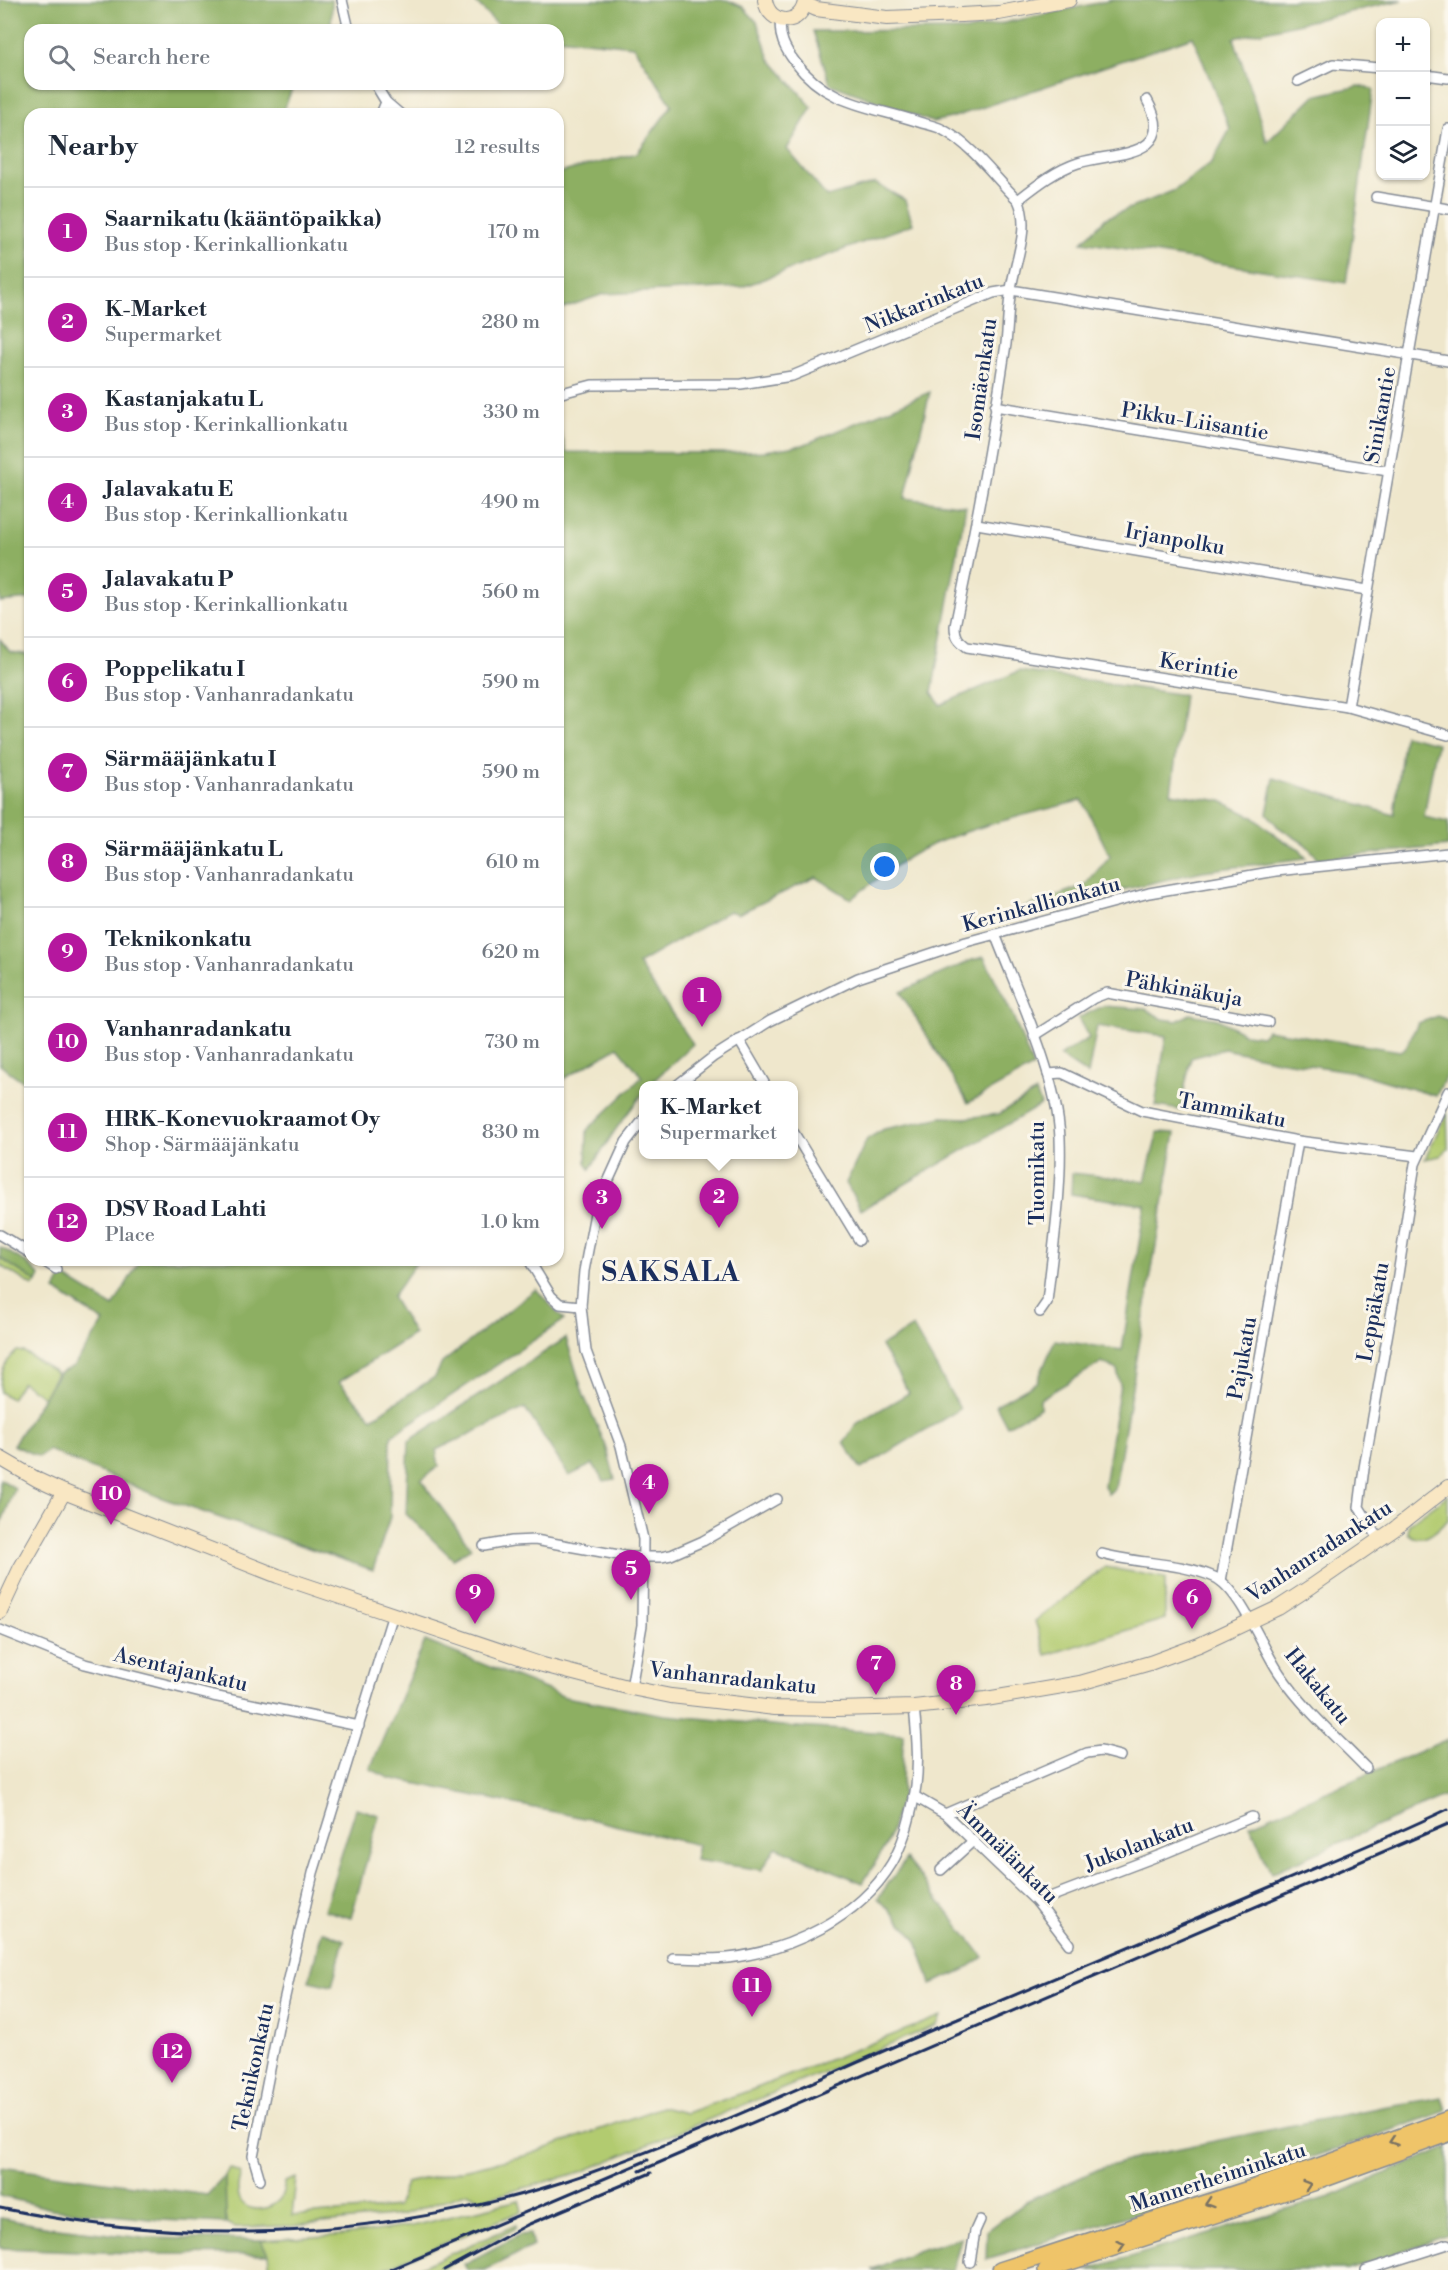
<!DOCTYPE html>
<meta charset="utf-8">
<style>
:root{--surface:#fff;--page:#f2f2f3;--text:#1f2937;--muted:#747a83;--line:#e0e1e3;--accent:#b5179e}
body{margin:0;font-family:"Libre Bodoni",serif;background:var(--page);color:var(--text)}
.controls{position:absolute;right:18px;top:18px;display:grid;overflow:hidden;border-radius:12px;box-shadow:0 2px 4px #0004}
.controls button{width:54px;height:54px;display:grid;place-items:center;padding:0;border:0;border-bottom:2px solid var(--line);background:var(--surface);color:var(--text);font:30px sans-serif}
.you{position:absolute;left:885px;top:867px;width:21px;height:21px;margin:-15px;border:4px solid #fff;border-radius:50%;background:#1a73e8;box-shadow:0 0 0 9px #1a73e833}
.badge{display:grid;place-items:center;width:39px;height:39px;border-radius:50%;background:var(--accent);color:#fff;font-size:20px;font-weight:700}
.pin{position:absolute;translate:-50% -50px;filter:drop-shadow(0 2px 3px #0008)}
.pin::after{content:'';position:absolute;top:32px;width:21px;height:18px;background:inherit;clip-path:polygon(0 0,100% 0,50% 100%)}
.popup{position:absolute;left:639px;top:1081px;width:159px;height:78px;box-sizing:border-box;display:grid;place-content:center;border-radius:12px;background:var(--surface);filter:drop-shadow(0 2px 4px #0005);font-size:20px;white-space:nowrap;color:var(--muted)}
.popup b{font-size:22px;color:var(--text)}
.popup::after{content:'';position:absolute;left:50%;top:100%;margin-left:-12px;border:12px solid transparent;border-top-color:var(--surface)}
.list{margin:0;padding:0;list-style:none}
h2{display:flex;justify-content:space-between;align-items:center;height:78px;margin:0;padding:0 24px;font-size:26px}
h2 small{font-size:20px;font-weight:400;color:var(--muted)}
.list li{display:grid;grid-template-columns:39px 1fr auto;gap:18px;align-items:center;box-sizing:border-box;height:90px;padding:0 24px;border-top:2px solid var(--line)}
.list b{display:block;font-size:22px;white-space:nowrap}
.list p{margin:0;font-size:20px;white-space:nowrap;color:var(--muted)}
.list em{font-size:20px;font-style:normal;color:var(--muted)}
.icon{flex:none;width:33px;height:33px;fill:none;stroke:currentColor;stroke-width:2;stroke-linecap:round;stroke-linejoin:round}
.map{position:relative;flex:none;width:1448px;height:2270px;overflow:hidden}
.search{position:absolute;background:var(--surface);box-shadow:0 2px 4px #0004;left:24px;top:24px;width:540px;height:66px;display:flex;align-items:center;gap:15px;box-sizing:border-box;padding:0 21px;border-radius:18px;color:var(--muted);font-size:22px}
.panel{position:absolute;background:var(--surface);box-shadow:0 2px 4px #0004;left:24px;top:108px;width:540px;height:1158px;border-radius:18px}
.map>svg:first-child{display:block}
.green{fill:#b2cb70;stroke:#667d67;stroke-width:1.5}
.forest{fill:#8daf62;stroke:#546f60;stroke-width:1.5}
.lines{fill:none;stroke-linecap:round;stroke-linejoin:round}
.street-casing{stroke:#858b95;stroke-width:12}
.secondary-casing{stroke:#858b95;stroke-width:16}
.primary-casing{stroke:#858b95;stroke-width:18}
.street{stroke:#fff;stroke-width:9}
.secondary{stroke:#f9e7c3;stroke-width:14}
.primary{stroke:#efc469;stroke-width:15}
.rail{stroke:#1b2f5e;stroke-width:3}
.oneway{stroke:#7a7263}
.labels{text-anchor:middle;stroke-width:6;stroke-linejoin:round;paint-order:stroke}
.street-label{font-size:21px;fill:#1b2f5e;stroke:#fbf7ec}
.district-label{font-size:27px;font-weight:bold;letter-spacing:1.5px;fill:#1b2f5e;stroke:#fbf7ec}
</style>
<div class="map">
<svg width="1448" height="2270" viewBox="0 0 1448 2270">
<rect width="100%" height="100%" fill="#fbf7ec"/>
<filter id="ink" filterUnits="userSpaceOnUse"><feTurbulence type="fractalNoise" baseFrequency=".0167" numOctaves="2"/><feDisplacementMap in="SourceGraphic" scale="12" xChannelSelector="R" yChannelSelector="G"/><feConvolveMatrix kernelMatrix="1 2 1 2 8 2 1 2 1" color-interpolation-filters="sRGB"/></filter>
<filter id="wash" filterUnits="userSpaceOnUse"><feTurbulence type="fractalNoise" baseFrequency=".008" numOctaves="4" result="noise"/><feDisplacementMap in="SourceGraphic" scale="24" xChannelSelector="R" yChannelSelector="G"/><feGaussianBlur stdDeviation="1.35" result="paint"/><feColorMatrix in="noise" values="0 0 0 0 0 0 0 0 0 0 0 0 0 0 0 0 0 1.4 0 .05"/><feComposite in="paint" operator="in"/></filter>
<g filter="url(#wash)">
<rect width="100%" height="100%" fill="#efe7cc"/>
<g class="green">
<path d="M1447,1112L1448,1149L1440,1156L1425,1159Z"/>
<path d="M0,1258L37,1282L33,1286L0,1265Z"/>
<path d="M17,1351L24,1352L57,1373L44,1397L22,1382L11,1399L0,1392C0,1374 3,1364 17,1351Z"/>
<path d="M1448,1495V1520C1437,1530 1422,1547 1408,1533L1409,1524Z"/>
<path d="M1105,1567L1165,1578V1619L1046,1655L1035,1621Z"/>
<path d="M941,2016L937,2025L584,2171L481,2200L468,2192L401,2215L293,2226L234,2227L226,2223L225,2176L229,2168L241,2173C240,2178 237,2186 238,2192C240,2213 267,2213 279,2200C283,2195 284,2188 285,2182L296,2178L292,2216L397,2207L406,2183L528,2155L662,2107L686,2113L754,2089Z"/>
<path d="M519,2200L522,2211L381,2270H270L268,2255L261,2240L345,2235L412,2226Z"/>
<path d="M516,2225V2228L444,2267L436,2270H414Z"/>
</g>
<g class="forest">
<path d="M0,0H332L331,30H30V84H294L282,114H30V599L0,602Z"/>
<path d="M473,0H727L743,7L757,22L770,59L812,107L787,149L827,197L875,183L905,200L913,224L742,287L604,294L558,310V173L637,153L672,105L633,46L558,38V30H503Z"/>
<path d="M1112,0H1402L1234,38L1267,142L1314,96L1359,86L1373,89L1346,283L1082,242L1106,218L1175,190L1212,162L1230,129L1193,37L951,118L932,122L830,84L813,31L971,30Z"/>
<path d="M930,392L905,498L966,506L932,692L940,705L1019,671L1184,695L1171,793L1221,801L1253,817L1280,839L1300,849L1306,858L1203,871L1088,898L1005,922L1004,915L1085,885L1110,856L1082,800C1031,814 976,825 927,847C900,860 875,881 851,899L816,877L738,914L729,911L638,964L693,1044L649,1085L644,1086V1092L616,1129L590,1169L586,1162L587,1130L642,1077L618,1047L558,1082V422L566,452L726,453L765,451L803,445Z"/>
<path d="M0,639L10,652L30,655V1086L0,1065Z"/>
<path d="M1404,735L1437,743L1424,817L1448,822V846L1319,859L1305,844L1278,827L1267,813L1274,778L1394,815Z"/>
<path d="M984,957L1013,1016L1033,1067L968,1103L900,992L972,960Z"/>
<path d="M1103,1006L1146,1009L1163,1019L1177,1021L1190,1014L1218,1019L1245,1034L1262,1036L1267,1030L1400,1051L1406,1047L1418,1023L1438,1016L1448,1020V1072L1436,1096L1355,1072L1283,1061L1224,1049L1191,1058L1180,1110L1155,1106L1166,1036L1097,1026L1088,1075L1059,1056L1089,1038L1078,1018Z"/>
<path d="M1036,1092L1041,1105L861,1210L846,1183L867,1139L884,1129L943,1117L965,1118L999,1114Z"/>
<path d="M1158,1132L1175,1133L1115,1488L1108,1494L1104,1486L1120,1384L1117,1370L1102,1362L1040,1399V1408L1007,1426L996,1405L1037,1382L1055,1340L1122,1350L1145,1205L1071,1194L1072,1173L1145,1181Z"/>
<path d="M0,1247L24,1261L40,1276L37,1282L0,1258Z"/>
<path d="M140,1260H418L392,1297L414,1334L339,1382L372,1418L435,1377L442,1363L536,1289L564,1320L391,1436L390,1517L373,1570L162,1498L48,1450L39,1457L13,1445L59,1373L74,1366L104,1322L55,1290L63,1276L113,1307Z"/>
<path d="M913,1327L960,1409L861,1469L844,1443L856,1424L909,1393L881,1346Z"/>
<path d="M566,1338L584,1396L606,1446L615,1479L604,1481L593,1464L569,1476L525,1408L436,1450L439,1466L421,1480L471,1548L453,1559L406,1514L409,1441Z"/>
<path d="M0,1479L15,1488L0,1527Z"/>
<path d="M425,1641L565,1697L665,1715L783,1726L903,1734L902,1795L887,1843L863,1883L776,1847L762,1870L695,1860L698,1845L598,1821L389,1778L370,1769Z"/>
<path d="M1448,1739V1795L1271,1873L1250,1825Z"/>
<path d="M356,1808L379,1815L351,1918L324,1910Z"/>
<path d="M906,1859L983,1957L964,1970L931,1984L916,1938L878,1898Z"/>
<path d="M322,1931L344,1940L332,1986L309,1981Z"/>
<path d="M1442,2097L1446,2111C1295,2165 1141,2213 986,2259L987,2231L1026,2202L1099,2169L1151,2154L1382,2107Z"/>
<path d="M1448,2147V2235L1349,2270H1086L1330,2197Z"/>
<path d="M0,2167L207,2195L225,2176L226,2223L160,2220L52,2209L0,2196Z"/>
<path d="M0,2218L49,2227L143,2238L261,2240L268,2255L155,2254L0,2248Z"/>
<path d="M530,2234L533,2246L485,2270H467L464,2264L519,2235Z"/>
<path d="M961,2238L953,2270H871L919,2250Z"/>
</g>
</g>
<g filter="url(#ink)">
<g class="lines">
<g class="street-casing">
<g id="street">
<path d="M342,0L349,30"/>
<path d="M781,20C778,36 785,49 795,62C828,106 871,106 919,122C928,125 938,126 945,131C974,147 995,178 1018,200C1031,227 1015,261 1011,289C1008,307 1008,325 1006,344C992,438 975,533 955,626C955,637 959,641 967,647L1348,707L1448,735"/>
<path d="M1426,75L1448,78"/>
<path d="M1298,81L1333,64L1380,68"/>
<path d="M375,84L386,102L400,114"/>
<path d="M381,114L386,102"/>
<path d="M1376,197L1448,209"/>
<path d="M1018,200C1036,186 1056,170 1078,163C1115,152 1179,158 1147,100"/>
<path d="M558,394L592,385L741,384L792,376L993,293L1011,290L1448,361"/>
<path d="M995,406L1388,471"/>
<path d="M977,524L1367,590"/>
<path d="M1348,707L1448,129"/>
<path d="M995,934C1018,994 1057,1074 1060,1138C1062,1193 1053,1247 1047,1302L1040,1312"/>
<path d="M1034,1036L1094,998L1107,993L1268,1022"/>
<path d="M739,1040L766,1086"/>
<path d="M1048,1074L1062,1073L1142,1111L1298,1141L1417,1156"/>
<path d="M676,1086L713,1057L770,1021L858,978L966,942L1149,893L1276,871L1448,853"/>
<path d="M794,1133L859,1240"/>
<path d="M0,1235L30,1253"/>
<path d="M42,1260L56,1269"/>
<path d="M529,1260L551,1296L560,1304L581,1306"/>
<path d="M1379,1539L1359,1507L1364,1468L1397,1281L1415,1164L1448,1092"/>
<path d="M484,1546L512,1541L535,1540L630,1557H661L671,1555L703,1541L777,1499"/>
<path d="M1102,1554C1138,1564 1179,1562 1214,1577C1240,1588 1263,1650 1280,1674C1304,1709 1337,1738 1366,1768"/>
<path d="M1221,1581L1298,1141"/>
<path d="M0,1630L85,1664L213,1696L359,1726"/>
<path d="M631,1688L642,1625L643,1539L621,1446L586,1351L581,1306L584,1271L596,1208L626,1142L644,1119"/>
<path d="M914,1796L945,1814L1037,1902L1069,1944"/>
<path d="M945,1814L1087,1753L1101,1751L1120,1756"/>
<path d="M941,1870L973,1841"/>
<path d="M1037,1902L1163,1854L1252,1817"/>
<path d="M673,1958C691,1958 710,1960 728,1958C790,1951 859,1918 892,1863C903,1844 910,1819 914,1798C920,1769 917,1736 914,1707"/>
<path d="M260,2180L253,2156L279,2023L313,1873L393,1614"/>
<path d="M970,2262L975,2231L980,2220"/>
<path d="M1366,2270L1448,2244"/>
</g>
</g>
<g class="secondary-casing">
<g id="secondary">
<path d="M765,0C769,27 803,26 805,0"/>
<path d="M805,4L816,9L887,18L961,15L999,13L1069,0"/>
<path d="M0,1458L38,1480L64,1492L278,1576L543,1665L631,1688L671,1696L775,1708L836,1709L914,1707L986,1699L1080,1683L1150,1663L1199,1645L1278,1608L1312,1586L1393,1530L1448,1487"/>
<path d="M0,1612L20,1569L64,1492"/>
</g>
</g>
<g class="primary-casing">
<g id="primary">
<path d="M1000,2270L1313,2168L1448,2119"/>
<path d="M1046,2270L1319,2181L1448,2134"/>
</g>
</g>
<use href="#street" class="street"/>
<use href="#secondary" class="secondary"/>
<use href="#primary" class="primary"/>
<g class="rail">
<path d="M640,2171L1448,1824"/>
<path d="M0,2208C193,2248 397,2239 584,2175C705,2133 821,2077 939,2027C1050,1981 1161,1934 1272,1886C1331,1861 1390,1837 1448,1809"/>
<path d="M390,2270L648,2160"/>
<path d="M444,2270L527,2225L651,2173"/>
</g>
</g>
<defs><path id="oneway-chevron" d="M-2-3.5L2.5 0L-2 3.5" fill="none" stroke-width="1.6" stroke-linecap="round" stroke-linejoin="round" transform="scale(1.5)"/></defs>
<g class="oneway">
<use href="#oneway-chevron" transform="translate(1393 2141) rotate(161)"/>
<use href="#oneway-chevron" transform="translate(1307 2185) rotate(-18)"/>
<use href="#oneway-chevron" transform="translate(1209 2203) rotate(162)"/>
<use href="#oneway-chevron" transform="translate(1121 2245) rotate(-18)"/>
</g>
</g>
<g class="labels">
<g class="street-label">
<text transform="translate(924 303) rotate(-22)" y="7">Nikkarinkatu</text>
<text transform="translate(981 379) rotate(-82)" y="7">Isomäenkatu</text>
<text transform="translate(1380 415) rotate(-80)" y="7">Sinikantie</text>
<text transform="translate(1195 421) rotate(9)" y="7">Pikku-Liisantie</text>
<text transform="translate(1175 539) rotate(10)" y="7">Irjanpolku</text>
<text transform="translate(1199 666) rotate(9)" y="7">Kerintie</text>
<text transform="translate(1041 904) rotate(-15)" y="7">Kerinkallionkatu</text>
<text transform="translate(1184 989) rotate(10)" y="7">Pähkinäkuja</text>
<text transform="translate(1232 1110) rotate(11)" y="7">Tammikatu</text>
<text transform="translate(1037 1173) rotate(-90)" y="7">Tuomikatu</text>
<text transform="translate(1373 1312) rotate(-80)" y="7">Leppäkatu</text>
<text transform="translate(1242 1358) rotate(-80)" y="7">Pajukatu</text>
<text transform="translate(1319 1551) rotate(-33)" y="7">Vanhanradankatu</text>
<text transform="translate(181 1669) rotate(13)" y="7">Asentajankatu</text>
<text transform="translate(733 1678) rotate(6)" y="7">Vanhanradankatu</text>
<text transform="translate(1318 1686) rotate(51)" y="7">Hakakatu</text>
<text transform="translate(1139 1844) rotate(-21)" y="7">Jukolankatu</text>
<text transform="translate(1008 1853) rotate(45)" y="7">Ämmälänkatu</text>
<text transform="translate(253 2067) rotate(-78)" y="7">Teknikonkatu</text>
<text transform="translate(1218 2177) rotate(-18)" y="7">Mannerheiminkatu</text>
</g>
<g class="district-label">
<text x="671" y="1281">SAKSALA</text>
</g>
</g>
</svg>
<div class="controls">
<button>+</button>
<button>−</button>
<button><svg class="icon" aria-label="layers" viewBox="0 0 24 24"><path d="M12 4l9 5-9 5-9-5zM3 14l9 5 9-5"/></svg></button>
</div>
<div class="you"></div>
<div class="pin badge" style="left:702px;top:1027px">1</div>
<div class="pin badge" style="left:719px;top:1228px">2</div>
<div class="popup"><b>K-Market</b>Supermarket</div>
<div class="pin badge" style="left:602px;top:1229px">3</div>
<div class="pin badge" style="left:649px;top:1514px">4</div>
<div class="pin badge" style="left:631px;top:1600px">5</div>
<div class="pin badge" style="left:1192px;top:1629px">6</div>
<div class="pin badge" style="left:876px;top:1695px">7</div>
<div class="pin badge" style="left:956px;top:1715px">8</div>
<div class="pin badge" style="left:475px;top:1624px">9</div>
<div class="pin badge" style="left:111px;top:1525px">10</div>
<div class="pin badge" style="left:752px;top:2017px">11</div>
<div class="pin badge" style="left:172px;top:2083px">12</div>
<div class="search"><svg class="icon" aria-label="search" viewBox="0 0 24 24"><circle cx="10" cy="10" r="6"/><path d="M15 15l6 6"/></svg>Search here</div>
<section class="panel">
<h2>Nearby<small>12 results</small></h2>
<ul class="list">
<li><span class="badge">1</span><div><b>Saarnikatu (kääntöpaikka)</b><p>Bus stop · Kerinkallionkatu</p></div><em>170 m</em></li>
<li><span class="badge">2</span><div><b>K-Market</b><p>Supermarket</p></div><em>280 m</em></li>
<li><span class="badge">3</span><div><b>Kastanjakatu L</b><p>Bus stop · Kerinkallionkatu</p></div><em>330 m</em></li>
<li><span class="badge">4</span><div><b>Jalavakatu E</b><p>Bus stop · Kerinkallionkatu</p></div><em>490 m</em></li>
<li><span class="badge">5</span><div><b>Jalavakatu P</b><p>Bus stop · Kerinkallionkatu</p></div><em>560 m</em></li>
<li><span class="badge">6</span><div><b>Poppelikatu I</b><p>Bus stop · Vanhanradankatu</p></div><em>590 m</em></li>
<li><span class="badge">7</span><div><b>Särmääjänkatu I</b><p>Bus stop · Vanhanradankatu</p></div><em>590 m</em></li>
<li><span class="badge">8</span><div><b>Särmääjänkatu L</b><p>Bus stop · Vanhanradankatu</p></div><em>610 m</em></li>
<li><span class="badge">9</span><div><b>Teknikonkatu</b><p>Bus stop · Vanhanradankatu</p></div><em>620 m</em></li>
<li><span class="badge">10</span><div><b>Vanhanradankatu</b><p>Bus stop · Vanhanradankatu</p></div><em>730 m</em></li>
<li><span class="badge">11</span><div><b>HRK-Konevuokraamot Oy</b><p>Shop · Särmääjänkatu</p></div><em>830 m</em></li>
<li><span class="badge">12</span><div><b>DSV Road Lahti</b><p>Place</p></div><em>1.0 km</em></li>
</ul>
</section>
</div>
